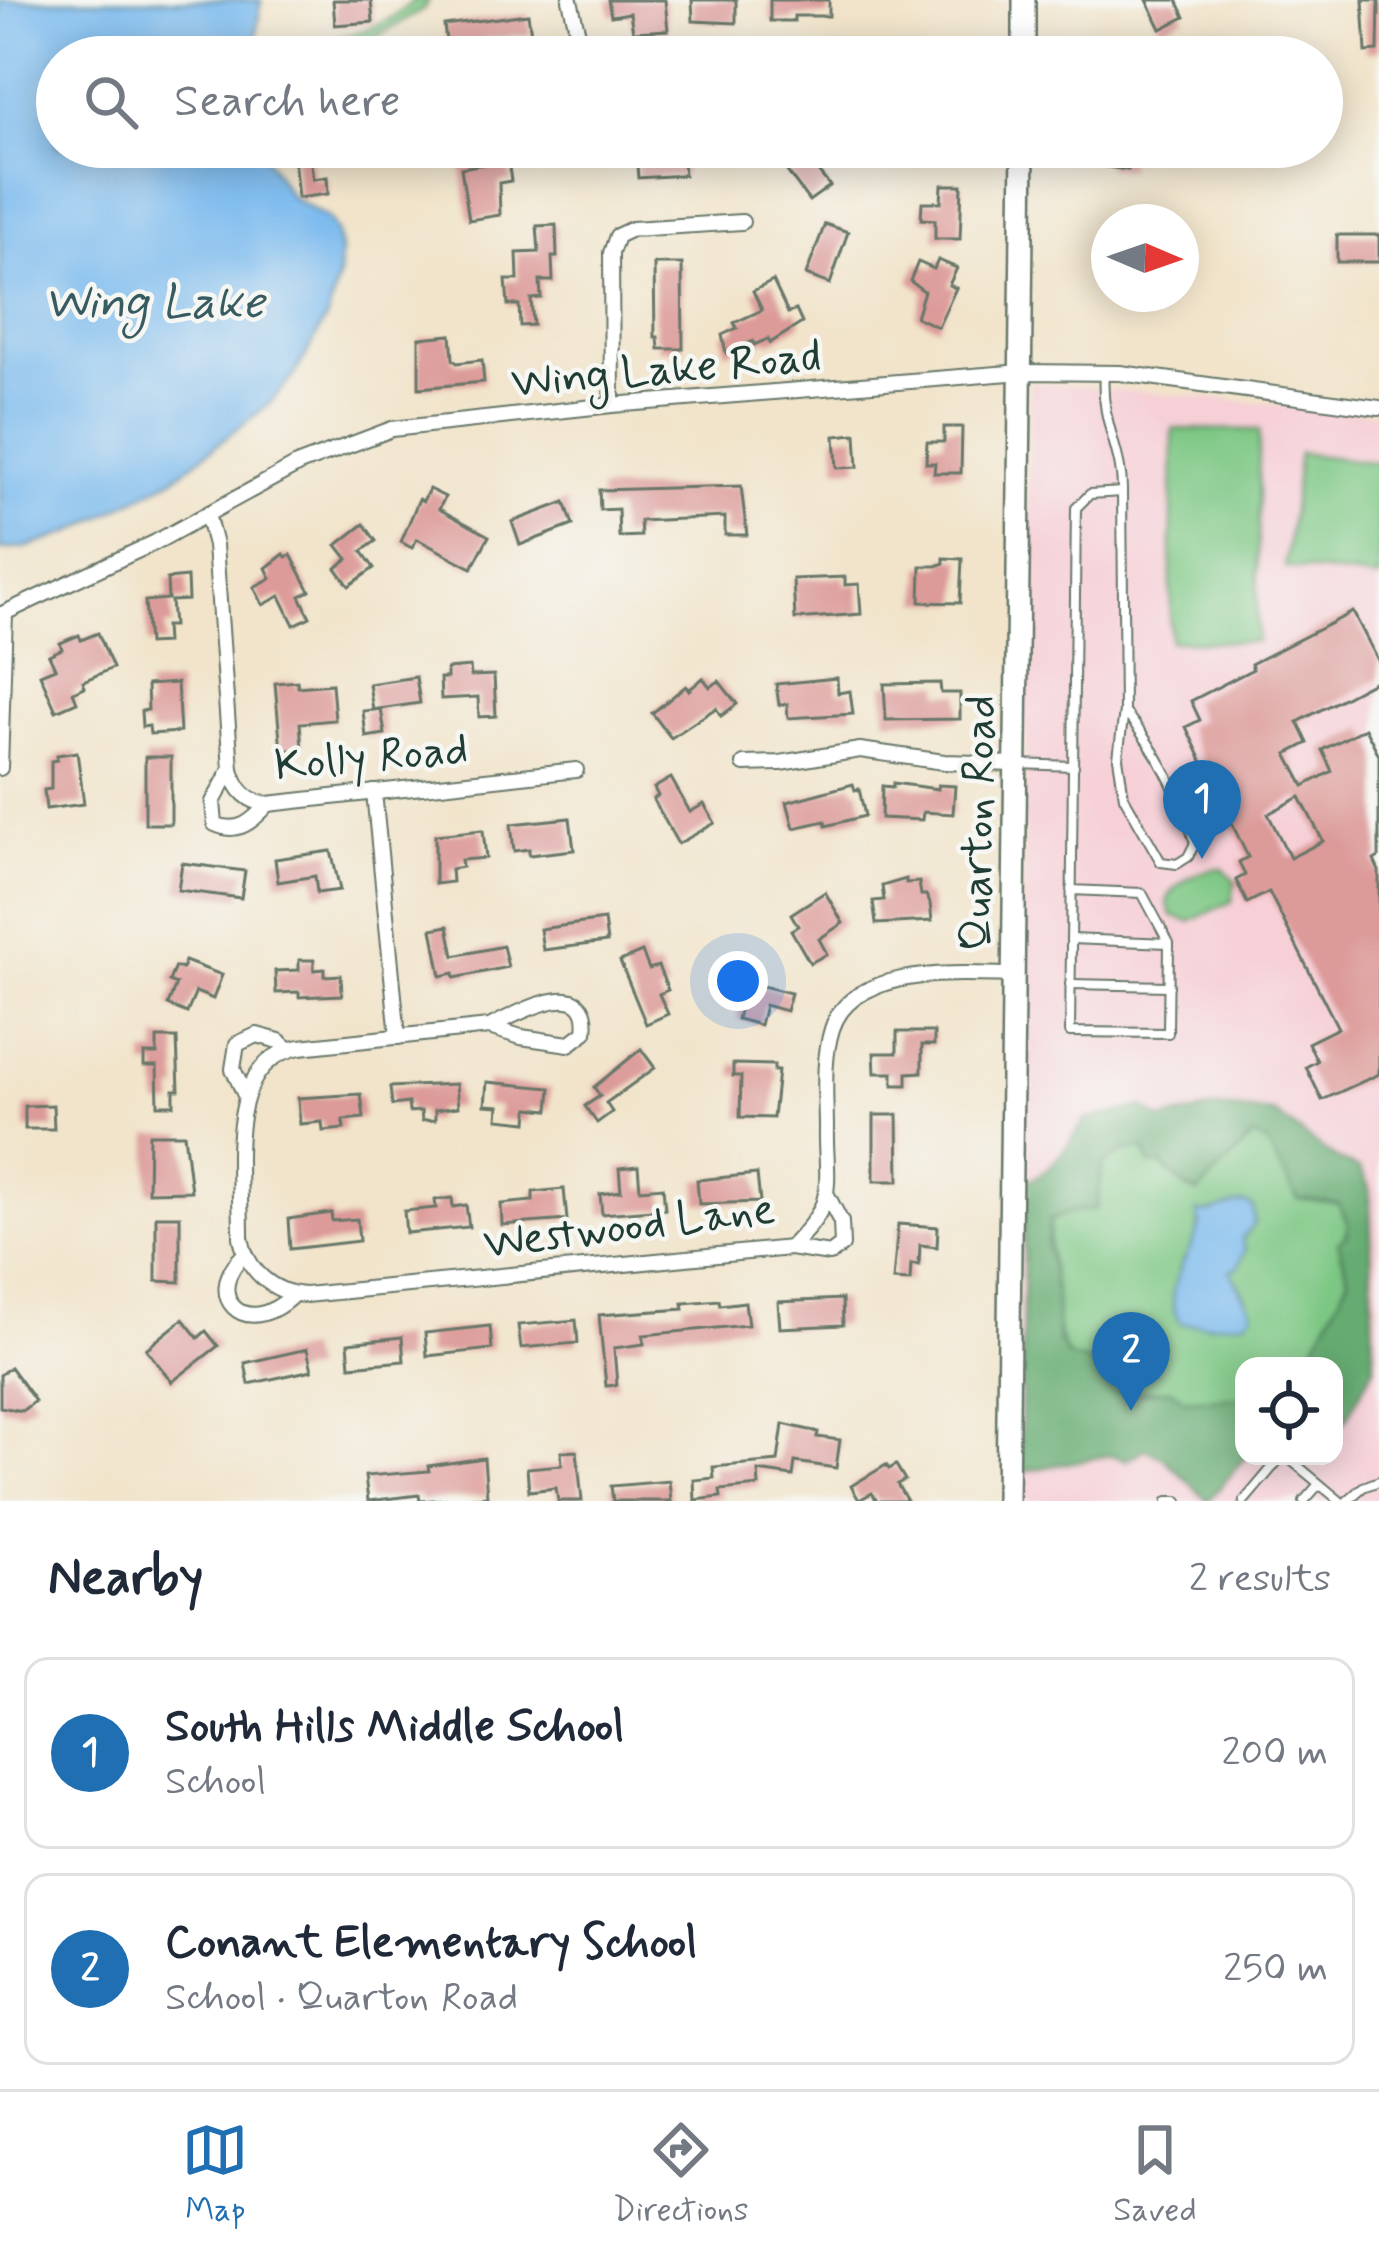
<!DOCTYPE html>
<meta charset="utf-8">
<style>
:root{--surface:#fff;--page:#f6f6f7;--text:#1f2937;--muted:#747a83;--line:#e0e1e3;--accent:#1f6fb2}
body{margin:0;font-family:Mynerve,sans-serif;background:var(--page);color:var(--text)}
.controls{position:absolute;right:36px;bottom:36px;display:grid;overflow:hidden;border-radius:24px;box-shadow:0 6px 30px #0003}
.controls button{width:108px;height:108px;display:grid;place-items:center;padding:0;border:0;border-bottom:3px solid var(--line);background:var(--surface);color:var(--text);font:60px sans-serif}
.compass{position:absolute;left:1091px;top:204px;width:108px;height:108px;border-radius:50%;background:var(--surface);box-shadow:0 6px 30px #0003;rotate:92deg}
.you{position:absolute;left:738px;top:981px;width:42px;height:42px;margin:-30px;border:9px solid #fff;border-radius:50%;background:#1a73e8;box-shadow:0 0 0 18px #1a73e833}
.badge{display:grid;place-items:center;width:78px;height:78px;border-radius:50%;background:var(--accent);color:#fff;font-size:39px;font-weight:700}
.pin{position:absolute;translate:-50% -99px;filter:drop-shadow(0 3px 6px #0008)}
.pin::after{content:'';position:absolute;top:63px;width:42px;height:36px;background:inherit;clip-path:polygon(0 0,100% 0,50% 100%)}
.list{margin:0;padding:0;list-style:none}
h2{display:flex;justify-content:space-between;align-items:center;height:156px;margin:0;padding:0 48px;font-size:51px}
h2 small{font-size:39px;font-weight:400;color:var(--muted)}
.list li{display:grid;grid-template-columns:78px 1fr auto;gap:36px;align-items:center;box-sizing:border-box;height:192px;margin:0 24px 24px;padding:0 24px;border:3px solid var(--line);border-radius:24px}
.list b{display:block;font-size:45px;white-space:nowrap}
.list p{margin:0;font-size:39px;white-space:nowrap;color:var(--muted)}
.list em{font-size:39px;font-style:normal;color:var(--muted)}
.icon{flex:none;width:66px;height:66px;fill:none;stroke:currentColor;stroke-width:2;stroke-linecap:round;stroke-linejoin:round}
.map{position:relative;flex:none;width:1379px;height:1501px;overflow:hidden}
.search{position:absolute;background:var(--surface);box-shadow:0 6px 30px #0003;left:36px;right:36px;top:36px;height:132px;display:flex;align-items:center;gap:30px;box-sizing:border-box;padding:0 42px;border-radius:66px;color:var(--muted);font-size:45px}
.sheet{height:588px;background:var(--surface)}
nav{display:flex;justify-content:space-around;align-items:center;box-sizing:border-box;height:168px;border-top:3px solid var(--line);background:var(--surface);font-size:33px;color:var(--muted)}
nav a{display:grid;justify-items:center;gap:6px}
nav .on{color:var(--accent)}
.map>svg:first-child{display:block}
.built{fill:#f6cfd7;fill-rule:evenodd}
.green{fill:#7dc784;stroke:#4e825c;stroke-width:3;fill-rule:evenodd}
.forest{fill:#66ac72;stroke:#427453;stroke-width:3}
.water{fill:#7abaee;stroke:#4c7c91;stroke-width:3}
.building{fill:#dc9a98;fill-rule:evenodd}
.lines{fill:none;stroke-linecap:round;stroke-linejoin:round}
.lane-casing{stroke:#687769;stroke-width:12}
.street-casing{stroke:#687769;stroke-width:18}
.secondary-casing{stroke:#687769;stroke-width:26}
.lane{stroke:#fff;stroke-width:8}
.street{stroke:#fff;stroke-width:14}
.secondary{stroke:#fff;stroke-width:21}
.labels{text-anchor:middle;stroke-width:9;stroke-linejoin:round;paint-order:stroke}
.street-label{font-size:45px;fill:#1f3d34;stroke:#f6f6f2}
.water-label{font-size:48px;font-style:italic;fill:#365c62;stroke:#f6f6f2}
</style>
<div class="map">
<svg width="1379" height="1501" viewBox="0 0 1379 1501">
<rect width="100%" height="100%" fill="#f6f6f2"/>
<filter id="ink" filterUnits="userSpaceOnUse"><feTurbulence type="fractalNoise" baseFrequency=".00833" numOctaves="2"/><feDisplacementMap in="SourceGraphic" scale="24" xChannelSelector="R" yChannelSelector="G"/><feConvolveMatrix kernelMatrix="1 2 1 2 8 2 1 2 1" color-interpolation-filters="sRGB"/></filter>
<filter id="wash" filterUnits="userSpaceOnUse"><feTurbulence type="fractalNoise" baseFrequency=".004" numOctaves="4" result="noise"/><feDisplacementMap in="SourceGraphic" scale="48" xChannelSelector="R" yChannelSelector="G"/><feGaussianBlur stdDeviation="2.7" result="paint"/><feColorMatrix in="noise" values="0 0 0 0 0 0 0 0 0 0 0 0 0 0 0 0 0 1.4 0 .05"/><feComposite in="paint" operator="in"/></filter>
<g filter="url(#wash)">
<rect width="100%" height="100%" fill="#f1e4cb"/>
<path class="built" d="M1030,382L1379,413V1501H1015ZM1244,1366H1334V1456H1244Z"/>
<g class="green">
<path d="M414,0H429L423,10L341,57H253L257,42C312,41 372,42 414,0Z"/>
<path d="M1173,429L1259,430L1257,642L1170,641Z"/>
<path d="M1299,453L1379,463V579L1285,567Z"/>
<path d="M1223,868L1235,881L1232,901L1190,922L1172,916L1167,902C1173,883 1203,868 1223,868Z"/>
<path d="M1254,1136L1267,1144L1298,1199L1338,1203L1348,1223L1341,1253L1350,1278L1304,1366H1244V1397C1229,1401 1192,1402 1178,1398C1169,1396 1158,1390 1150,1390C1135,1390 1127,1394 1111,1391C1096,1368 1082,1371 1067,1354C1054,1340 1048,1242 1050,1220L1070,1212L1096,1209L1103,1165L1126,1150L1144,1149L1186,1188L1214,1177ZM1218,1212L1248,1232L1242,1239L1245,1250L1230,1270L1247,1298L1238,1322L1229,1319L1207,1325L1179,1270C1187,1252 1204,1232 1197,1213Z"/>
</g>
<path class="forest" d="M1144,1107L1161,1120L1218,1108L1274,1113L1333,1157L1361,1170L1370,1190L1374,1367L1345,1422L1334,1426V1366H1304L1349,1278L1338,1242L1347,1234L1348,1223L1338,1203L1298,1199L1267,1144L1253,1136L1198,1193L1186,1188L1163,1165H1150L1144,1149L1126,1150L1103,1165L1096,1209L1070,1212L1050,1220L1047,1247L1056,1295L1058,1341L1069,1357L1090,1362L1112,1391L1129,1395L1171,1389L1186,1400L1244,1397L1247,1456L1208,1501L1165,1459L1145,1449L1127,1460L1111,1455L1020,1472L1025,1182C1054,1171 1067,1145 1086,1120Z"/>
<g class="water">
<path d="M0,0H261L253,57H57V147H258L291,197L328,218L336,231L340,251L339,274L328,315L294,376L268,405L174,478L75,531L28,547L0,550Z"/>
<path d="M1245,1203L1253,1207L1254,1223L1242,1239L1245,1250L1238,1268L1230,1270L1253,1312C1251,1314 1249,1318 1246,1320C1241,1323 1188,1325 1180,1323C1158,1290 1191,1255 1200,1224L1196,1212C1215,1216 1226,1204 1245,1203Z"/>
</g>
<g id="blocks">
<g class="building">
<path d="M333,0H371L373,22L335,25Z"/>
<path d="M608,0H665L668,30L633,32L630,13L611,16Z"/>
<path d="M692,0H736V23L693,21Z"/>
<path d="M770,0H829V16H794V21H770Z"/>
<path d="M1147,0H1177L1185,17L1161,29Z"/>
<path d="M1363,0H1379L1378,51L1366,52Z"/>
<path d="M528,14L531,34L482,40L484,57H448L444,25Z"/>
<path d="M798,147L830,186L809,201L786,170L790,167L783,158Z"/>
<path d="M1109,147H1132L1128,170L1106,167Z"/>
<path d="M682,149L684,175L638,178L636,152Z"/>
<path d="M310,156L313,179L327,177L328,194L298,198L294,158Z"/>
<path d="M508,160L511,181L499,183L500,215L469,220L461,168Z"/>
<path d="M942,185H962L960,239H935V220L921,219L922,202H941Z"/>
<path d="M825,224L848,232L830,284L806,275Z"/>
<path d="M556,225L557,257H552L553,281H540L541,298L531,299L533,325L520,326L519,305H508L506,280H518L517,253L539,252L537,226Z"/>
<rect x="1337" y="235" width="42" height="27"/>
<path d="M938,260L957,268L949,285L956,288L938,327L916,317L924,291L910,281L918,262L934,269Z"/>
<path d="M654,264H682L683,349H659L658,337H655Z"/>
<path d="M773,281L788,313L796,310L802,323L770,343L768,339L754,345L753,341L726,353L722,335L737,328L734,323L762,310L753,291Z"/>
<path d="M451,335L453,359L457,363L482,360L484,382L419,388V338Z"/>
<path d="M944,427H962L961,473H934L935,463H926L927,442H944Z"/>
<path d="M856,434L858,467L837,468L835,436Z"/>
<path d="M741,486L747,535H725V517L640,521L641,536L619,537L618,509L600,510L599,490Z"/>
<path d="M429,489L445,497L439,509L489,536L472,568L417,539L412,548L401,542L419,499L423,501Z"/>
<path d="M565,502L573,525L520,545L512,522Z"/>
<path d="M364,524L376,541L362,551L374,568L349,586L336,568L348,559L337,545Z"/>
<path d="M284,554L286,557L291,555L310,591L300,596L310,617L294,625L280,596L263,605L254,587L271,578L266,568Z"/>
<path d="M944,558L962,559L960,603L920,602L921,566H937L944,563Z"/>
<path d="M187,577L188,600L171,601L173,626H165L166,643L148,644L145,601L168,599L167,579Z"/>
<path d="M845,577V585L859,584L861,614L795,619L793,579Z"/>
<path d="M1353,612L1379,662V679L1298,722L1308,743L1287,754L1304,786L1332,771L1322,750L1365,728L1379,755V857L1374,860L1379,871V1074L1322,1100L1306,1067L1317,1061L1308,1043L1338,1028L1269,892L1247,903L1236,880L1245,875L1239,862L1248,857L1186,727L1200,720L1191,701L1253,669L1251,664ZM1300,797L1323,841L1290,858L1268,814Z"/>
<path d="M98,633L113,668L83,681L85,687L73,692L77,702L56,711L40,674L55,668L49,655L62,649L60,643L79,635L81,640Z"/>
<path d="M470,667L471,676L494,675L496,716L479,717L478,697L441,699L440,678H447V669Z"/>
<path d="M416,677L420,703L373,710L369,684Z"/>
<path d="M703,678L710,687L719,681L737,704L721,716L716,708L671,738L652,713L686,686L689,690Z"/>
<path d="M837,678L838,693L850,691L853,714L788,718L787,704L779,705L776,684Z"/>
<path d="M297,681L298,687L332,684L335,720L300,723L302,749L281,751L275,683Z"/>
<path d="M177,683L180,732L150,734L149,726L142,727L141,711L148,710L147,685Z"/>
<path d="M940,683L941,693H960V719L886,720L884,684Z"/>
<path d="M381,709L385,734L366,737L363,711Z"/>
<path d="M77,752L84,804L46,809L44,790L51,789V761L57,760V755Z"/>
<rect x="145" y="757" width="26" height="67"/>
<path d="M671,778L690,812L704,804L715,823L678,844L653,799L658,796L654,788Z"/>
<path d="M893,783L938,789V785L955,786L953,814L923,812L922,820L881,818L882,786L893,787Z"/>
<path d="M853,784L855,790L859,789L865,816L826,826L825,821L794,828L787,802Z"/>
<path d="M570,818L574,850L529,855V849L514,851L511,824Z"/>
<path d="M483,830L486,858L461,860L462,867L451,869L452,882L435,884V835Z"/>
<path d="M331,851L340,890L317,893L315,876L278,882L275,859Z"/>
<path d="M182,863L245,871L241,898L178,890Z"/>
<path d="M906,879V883L919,882L921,895H926L930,903L932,921L876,924L873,901L884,900L882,886Z"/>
<path d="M825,892L843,923L819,939L827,954L810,963L791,930L798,926L791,914Z"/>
<path d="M604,920L607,942L543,950L540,929Z"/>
<path d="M448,926L454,956L503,946L508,967L455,978L454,973L441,976L432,929Z"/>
<path d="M642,952L649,969L658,966L668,990L659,994L668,1014L646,1024L620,961Z"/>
<path d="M299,960H314V970L325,969V976L341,975L342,995L299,997V992L276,993L275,971L299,970Z"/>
<path d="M185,961L222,975L213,999L196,992L187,1013L168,1005L176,984L169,981L175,967L182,969Z"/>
<path d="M746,982L791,993L786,1011L765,1005L760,1025L737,1019Z"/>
<path d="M897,1032H934V1045H922V1072L907,1073V1085H893V1073H875L874,1053H897Z"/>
<path d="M157,1038H177L179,1090H174V1105H158L157,1066H144V1054H157Z"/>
<path d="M641,1049L655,1068L606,1103L612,1112L597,1123L585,1106L600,1096L594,1087Z"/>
<path d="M733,1064L774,1065V1071H778L773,1118L740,1117L741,1076H733Z"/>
<path d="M487,1082L551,1088L549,1110L529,1108L528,1122L498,1119L499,1106L485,1105Z"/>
<path d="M456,1084L458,1107L435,1110V1120L422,1121L421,1111L409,1112L408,1103L392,1105L390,1087Z"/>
<path d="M361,1094L364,1118L343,1120L344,1129L323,1131L322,1122L300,1124L298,1098Z"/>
<path d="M53,1105L54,1129H25V1106Z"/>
<path d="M874,1115H898L899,1181H874Z"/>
<path d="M149,1134H184L191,1191L148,1192Z"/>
<path d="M638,1166L640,1189L663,1187L665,1209L602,1214L600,1194L621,1191L619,1168Z"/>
<path d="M757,1174L760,1202L699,1204L697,1180Z"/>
<path d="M564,1189L567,1220L502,1225L501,1204L533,1201V1192Z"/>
<path d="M452,1198L453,1207L466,1205L469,1227L406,1233L404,1211L436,1208L435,1200Z"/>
<path d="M331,1213L332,1221L357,1219L359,1241L290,1249L288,1219Z"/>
<path d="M156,1216H180V1282L156,1281Z"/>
<path d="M898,1224L938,1227L937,1247L920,1245L919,1265L911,1264L910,1281L893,1280Z"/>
<path d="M842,1299L843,1325L780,1328L778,1302Z"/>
<path d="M719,1300L720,1305L745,1302L748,1325L643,1335L644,1344L614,1348L617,1385L606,1386L599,1315L684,1309L683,1303Z"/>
<path d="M183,1319L198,1338L206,1331L218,1346L172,1382L146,1349Z"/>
<path d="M576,1320L578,1343L521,1348L518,1325Z"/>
<path d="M490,1326L492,1349L427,1356L425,1333Z"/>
<path d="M402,1337L404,1361L350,1366L348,1343Z"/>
<path d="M307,1349L312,1370L249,1384L245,1363Z"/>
<path d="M10,1367L35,1401L22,1411L0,1407V1375Z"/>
<path d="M783,1424L818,1432L817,1437L840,1440L836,1468L795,1462L793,1476L758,1471L759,1486L720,1490L721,1497L695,1500L694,1480L714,1478L713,1467L778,1461Z"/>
<path d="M577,1451L582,1501H558L556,1488L529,1491L527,1468L562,1465L561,1452Z"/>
<path d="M484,1458L487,1496L420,1501L419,1495L368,1501L365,1476L429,1471L428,1466Z"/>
<path d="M886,1465L889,1469L896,1465L905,1480L897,1484L907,1501H877L872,1493L859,1500L851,1486Z"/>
<path d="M669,1481L671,1501H613L611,1486Z"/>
</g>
</g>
</g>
<g filter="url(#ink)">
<use href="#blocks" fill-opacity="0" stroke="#687769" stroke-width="3"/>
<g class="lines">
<g class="lane-casing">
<g id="lane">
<path d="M1122,492L1124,711L1118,758L1124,797L1161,862L1177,864L1188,857L1195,843C1179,793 1158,751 1124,711"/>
<path d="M1017,764L1074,766"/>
<path d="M1071,890L1142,893L1169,943L1168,1033L1070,1032L1076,508L1090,494L1122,492C1123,450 1100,423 1104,374"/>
<path d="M1071,939L1168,943"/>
<path d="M1070,984L1169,986"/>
<path d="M1286,1456L1340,1501"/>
<path d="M1168,1501H1178"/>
<path d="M1244,1501L1282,1456"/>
<path d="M1304,1501L1319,1484"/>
<path d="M1347,1501L1363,1487L1379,1481"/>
</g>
</g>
<g class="street-casing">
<g id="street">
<path d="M570,0L578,34"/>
<path d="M612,405L611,253L617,236L632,229L742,222"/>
<path d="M207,514L215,545L231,769C236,789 247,802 268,804L576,770"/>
<path d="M0,615L156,542L299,464L392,429L612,405L1022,372L1120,373L1379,408"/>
<path d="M744,764L780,763L860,750L944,762L1017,764"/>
<path d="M0,768L5,613"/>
<path d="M231,769L213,802L215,824C238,835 253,821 268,804"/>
<path d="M374,792L398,1037"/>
<path d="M489,1027C513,1016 593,969 585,1032L569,1044L521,1037L489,1027L300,1047C220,1062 242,1175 241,1237C246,1270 272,1293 305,1295L790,1248C803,1234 816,1222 823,1204C831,1183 825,1153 826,1130C826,1097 822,1061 832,1029C852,965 959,974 1013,975"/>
<path d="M245,1095L233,1069L237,1044L257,1035L279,1041L289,1049"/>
<path d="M790,1248L830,1254L842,1245L841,1222L826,1193"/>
<path d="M245,1254C201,1293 243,1343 293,1295"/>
</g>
</g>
<g class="secondary-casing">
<g id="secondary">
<path d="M1024,57V0"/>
<path d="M1007,1501L1023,147"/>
</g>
</g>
<use href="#lane" class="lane"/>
<use href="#street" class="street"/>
<use href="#secondary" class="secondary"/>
</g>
</g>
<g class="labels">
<g class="street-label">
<text transform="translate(666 367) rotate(-5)" y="16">Wing Lake Road</text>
<text transform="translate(371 755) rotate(-5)" y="16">Kolly Road</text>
<text transform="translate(976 823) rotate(-89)" y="16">Quarton Road</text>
<text transform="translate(629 1224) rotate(-7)" y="16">Westwood Lane</text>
</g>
<g class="water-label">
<text x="154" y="317">Wing Lake</text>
</g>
</g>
</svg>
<div class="controls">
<button><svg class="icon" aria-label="locate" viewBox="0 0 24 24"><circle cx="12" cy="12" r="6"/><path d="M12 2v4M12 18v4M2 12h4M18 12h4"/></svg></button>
</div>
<svg class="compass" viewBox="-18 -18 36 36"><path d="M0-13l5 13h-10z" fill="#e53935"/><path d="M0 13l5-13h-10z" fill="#747a83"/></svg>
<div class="you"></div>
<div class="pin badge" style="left:1202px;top:859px">1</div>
<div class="pin badge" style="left:1131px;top:1411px">2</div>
<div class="search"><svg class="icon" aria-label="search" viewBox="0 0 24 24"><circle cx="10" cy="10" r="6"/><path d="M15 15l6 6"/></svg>Search here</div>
</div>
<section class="sheet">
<h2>Nearby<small>2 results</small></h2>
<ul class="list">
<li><span class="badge">1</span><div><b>South Hills Middle School</b><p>School</p></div><em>200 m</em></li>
<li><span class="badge">2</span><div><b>Conant Elementary School</b><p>School · Quarton Road</p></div><em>250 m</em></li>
</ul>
</section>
<nav>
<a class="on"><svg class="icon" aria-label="map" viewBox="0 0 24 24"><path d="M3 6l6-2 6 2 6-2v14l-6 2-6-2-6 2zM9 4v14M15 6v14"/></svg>Map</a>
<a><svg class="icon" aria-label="directions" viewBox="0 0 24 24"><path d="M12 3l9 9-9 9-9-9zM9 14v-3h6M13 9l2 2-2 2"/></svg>Directions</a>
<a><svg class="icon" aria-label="saved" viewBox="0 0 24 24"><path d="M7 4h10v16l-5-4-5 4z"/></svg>Saved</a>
</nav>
